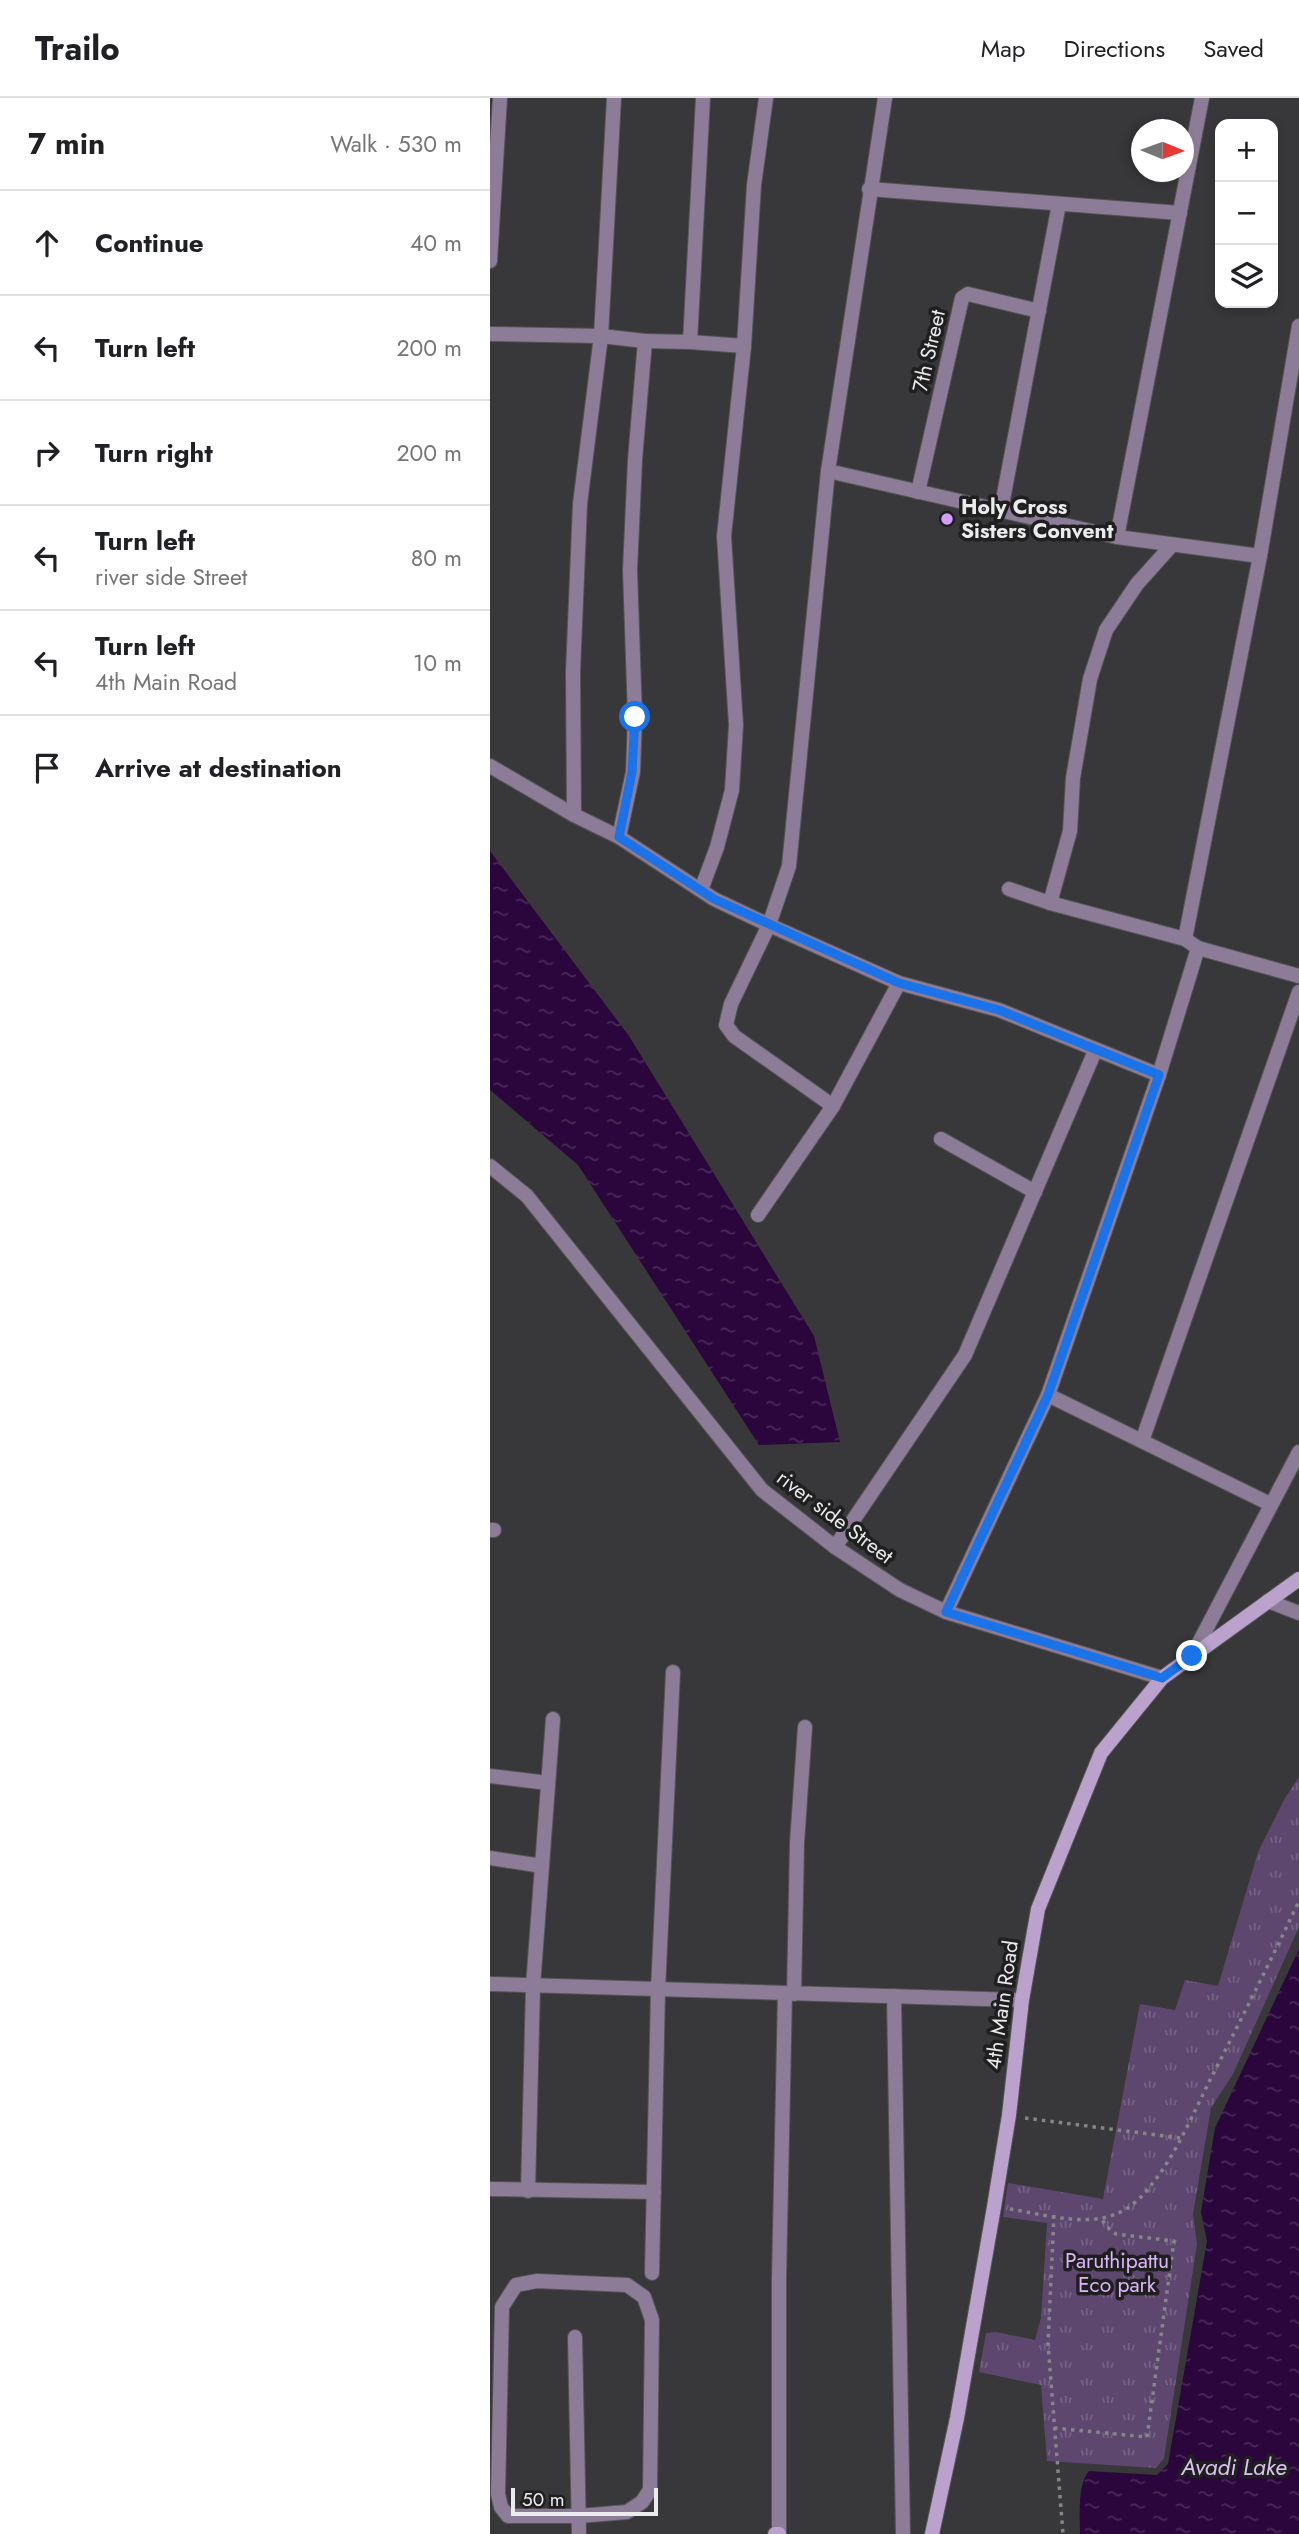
<!DOCTYPE html>
<meta charset="utf-8">
<style>
:root{--surface:#fff;--page:#f2f2f2;--text:#202124;--muted:#757577;--line:#e0e0e0}
body{margin:0;font-family:Jost,sans-serif;background:var(--page);color:var(--text)}
.controls{position:absolute;right:21px;top:21px;display:grid;overflow:hidden;border-radius:14px;box-shadow:0 4px 10px #0003}
.controls button{width:63px;height:63px;display:grid;place-items:center;padding:0;border:0;border-bottom:2px solid var(--line);background:var(--surface);color:var(--text);font:35px sans-serif}
.compass{position:absolute;left:641px;top:21px;width:63px;height:63px;border-radius:50%;background:var(--surface);box-shadow:0 4px 10px #0003;rotate:91deg}
.scale{position:absolute;left:21px;bottom:18px;width:147px;box-sizing:border-box;padding-left:7px;border:4px solid #ebeaec;border-top:0;font-size:19px;line-height:24px;white-space:nowrap;color:#ebeaec;-webkit-text-stroke:5px #1f1f20;paint-order:stroke}
.stop{position:absolute;width:21px;height:21px;margin:-16px;border:5px solid #1a73e8;border-radius:50%;background:#fff}
.stop.end{background:#1a73e8;border-color:#fff;box-shadow:0 2px 7px #0008}
.list{margin:0;padding:0;list-style:none}
h2{display:flex;justify-content:space-between;align-items:center;height:91px;margin:0;padding:0 28px;font-size:30px}
h2 small{font-size:23px;font-weight:400;color:var(--muted)}
.list li{display:grid;grid-template-columns:46px 1fr auto;gap:21px;align-items:center;box-sizing:border-box;height:105px;padding:0 28px;border-top:2px solid var(--line)}
.list b{display:block;font-size:26px;white-space:nowrap}
.list p{margin:0;font-size:23px;white-space:nowrap;color:var(--muted)}
.list em{font-size:23px;font-style:normal;color:var(--muted)}
.icon{flex:none;width:38px;height:38px;fill:none;stroke:currentColor;stroke-width:2;stroke-linecap:round;stroke-linejoin:round}
.map{position:relative;flex:none;width:809px;height:2436px;overflow:hidden}
header{display:flex;align-items:center;gap:42px;box-sizing:border-box;height:98px;padding:0 35px;background:var(--surface);border-bottom:2px solid var(--line)}
header strong{font-size:33px}
nav{display:flex;gap:38px;margin-inline-start:auto;font-size:24px}
main{display:flex}
aside{flex:1;background:var(--surface)}
.map>svg:first-child{display:block}
.park{fill:url(#park-tufts)}
.water{fill:url(#water-ripples)}
.lines{fill:none;stroke-linecap:round;stroke-linejoin:round}
.street-casing{stroke:#555456;stroke-width:16}
.secondary-casing{stroke:#555456;stroke-width:16}
.path{stroke:#868587;stroke-width:3.5;stroke-dasharray:3.5 5;stroke-linecap:butt}
.street{stroke:#8c7c97;stroke-width:14}
.secondary{stroke:#bba2cd;stroke-width:14}
.route{stroke:#1a73e8;stroke-width:9}
.poi-dot{fill:#d49cfb;stroke:#1f1f20;stroke-width:2.5}
.labels{text-anchor:middle;stroke-width:7;stroke-linejoin:round;paint-order:stroke}
.street-label{font-size:21px;fill:#ebeaec;stroke:#1f1f20}
.poi-label{font-size:21px;font-weight:bold;fill:#ebeaec;stroke:#1f1f20;text-anchor:start}
.park-label{font-size:21px;fill:#ddb6fa;stroke:#1f1f20}
.water-label{font-size:23px;font-style:italic;fill:#dec1f4;stroke:#1f1f20}
</style>
<header>
<strong>Trailo</strong>
<nav><a>Map</a><a>Directions</a><a>Saved</a></nav>
</header>
<main>
<aside>
<h2>7 min<small>Walk · 530 m</small></h2>
<ul class="list">
<li><svg class="icon" aria-label="ahead" viewBox="0 0 24 24"><path d="M12 20V5M6 11l6-6 6 6"/></svg><div><b>Continue</b></div><em>40 m</em></li>
<li><svg class="icon" aria-label="left" viewBox="0 0 24 24"><path d="M17 20v-9H6M10 6l-5 5 5 5"/></svg><div><b>Turn left</b></div><em>200 m</em></li>
<li><svg class="icon" aria-label="right" viewBox="0 0 24 24"><path d="M7 20v-9h11M14 6l5 5-5 5"/></svg><div><b>Turn right</b></div><em>200 m</em></li>
<li><svg class="icon" aria-label="left" viewBox="0 0 24 24"><path d="M17 20v-9H6M10 6l-5 5 5 5"/></svg><div><b>Turn left</b><p>river side Street</p></div><em>80 m</em></li>
<li><svg class="icon" aria-label="left" viewBox="0 0 24 24"><path d="M17 20v-9H6M10 6l-5 5 5 5"/></svg><div><b>Turn left</b><p>4th Main Road</p></div><em>10 m</em></li>
<li><svg class="icon" aria-label="arrive" viewBox="0 0 24 24"><path d="M6 21V4h12l-3 4 3 4H6"/></svg><div><b>Arrive at destination</b></div></li>
</ul>
</aside>
<div class="map">
<svg width="809" height="2436" viewBox="0 0 809 2436">
<defs>
<pattern id="park-tufts" width="24" height="20" patternUnits="userSpaceOnUse" patternTransform="scale(1.75)"><rect width="24" height="20" fill="#5e476f"/><path d="M3 7l-1-3M5 7V3M7 7l1-3M15 17l-1-3M17 17v-4M19 17l1-3" fill="none" stroke="#756284"/></pattern>
<pattern id="water-ripples" width="26" height="14" patternUnits="userSpaceOnUse" patternTransform="scale(1.75)"><rect width="26" height="14" fill="#2a063c"/><path d="M2 4q2-2 4 0t4 0M15 11q2-2 4 0t4 0" fill="none" stroke="#492a58"/></pattern>
</defs>
<rect width="100%" height="100%" fill="#383739"/>
<path class="park" d="M809,1679V1829L743,1976L721,2010L703,2116L707,2146L674,2360L666,2370L557,2363L551,2287L489,2274L496,2235L506,2234L545,2242L551,2220L557,2125L513,2119L518,2085L613,2101L650,1906L685,1912L695,1882L728,1888L768,1754L795,1700Z"/>
<g class="water">
<path d="M0,753L139,938L324,1238L350,1344L269,1347L88,1067L0,992Z"/>
<path d="M809,1851V2436H590C590,2418 587,2387 599,2373L667,2377L678,2366L717,2143L711,2114L725,2030Z"/>
</g>
<g class="lines">
<g class="street-casing">
<g id="street">
<path d="M379,91L690,115"/>
<path d="M0,163L10,0"/>
<path d="M0,236L111,238L155,243L145,362L140,472L145,619L143,674L129,739"/>
<path d="M155,243L200,244L213,0"/>
<path d="M200,244L254,248"/>
<path d="M338,373L627,439L770,458"/>
<path d="M428,394L472,200L478,196L549,213"/>
<path d="M511,412L569,106"/>
<path d="M627,439L712,0"/>
<path d="M0,668L84,717L129,739L224,801L279,827L409,885L509,912L669,977"/>
<path d="M84,717L83,574L90,406L111,238L124,0"/>
<path d="M519,791L560,805L695,841L708,850L809,878"/>
<path d="M211,792L227,749L242,692L246,627L234,438L254,248L264,87L276,0"/>
<path d="M560,805L580,733L583,680L600,581L616,532L647,486L682,447"/>
<path d="M695,841L770,458L809,228"/>
<path d="M343,1008L244,938L236,927L241,906L279,827L299,768L338,373L395,0"/>
<path d="M451,1041L545,1094"/>
<path d="M0,1068L37,1098L272,1392L345,1449L410,1492L456,1514L672,1580"/>
<path d="M268,1117L343,1008L409,885"/>
<path d="M558,1297L780,1406"/>
<path d="M652,1343L809,894"/>
<path d="M0,1432H4"/>
<path d="M345,1449L475,1257L605,953"/>
<path d="M778,1503L809,1515"/>
<path d="M456,1514L558,1297L669,977L708,850"/>
<path d="M702,1558L809,1354"/>
<path d="M0,1678L58,1685"/>
<path d="M0,1760L52,1768"/>
<path d="M0,1886L532,1902"/>
<path d="M304,1896L307,1745L315,1629"/>
<path d="M404,1898L413,2436"/>
<path d="M0,2091L164,2094"/>
<path d="M38,2093L43,1888L63,1621"/>
<path d="M162,2175L168,1892L183,1574"/>
<path d="M47,2183L137,2187L154,2199L162,2222L160,2392L152,2404L137,2414L89,2418H18L11,2409L8,2396L12,2209L26,2187Z"/>
<path d="M85,2239L89,2436"/>
<path d="M289,2436V2181L295,1895"/>
</g>
</g>
<g class="secondary-casing">
<g id="secondary">
<path d="M285,2436H289"/>
<path d="M442,2436L467,2320L504,2109L519,2017L532,1902L548,1811L611,1655L672,1580L809,1481"/>
</g>
</g>
<g class="path">
<path d="M535,2020L690,2040"/>
<path d="M520,2111C552,2116 594,2129 626,2116C639,2111 654,2098 662,2086C686,2056 702,2018 719,1984C750,1924 780,1864 809,1803"/>
<path d="M564,2117L558,2246L573,2436"/>
<path d="M564,2330L657,2339L684,2143L626,2136L617,2129L611,2120"/>
</g>
<use href="#street" class="street"/>
<use href="#secondary" class="secondary"/>
</g>
<g class="lines">
<path class="route" d="M145,619L142,674L129,739L224,801L409,885L509,912L669,977L558,1297L456,1514L672,1580L702,1558"/>
</g>
<circle class="poi-dot" cx="457" cy="421" r="7"/>
<g class="labels">
<g class="street-label">
<text transform="translate(439 253) rotate(-77)" y="7">7th Street</text>
<text transform="translate(345 1419) rotate(37)" y="7">river side Street</text>
<text transform="translate(512 1907) rotate(-82)" y="7">4th Main Road</text>
</g>
<g class="poi-label">
<text x="471" y="416">Holy Cross<tspan x="471" dy="24">Sisters Convent</tspan></text>
</g>
<g class="park-label">
<text x="627" y="2170">Paruthipattu<tspan x="627" dy="24">Eco park</tspan></text>
</g>
<g class="water-label">
<text x="744" y="2377">Avadi Lake</text>
</g>
</g>
</svg>
<div class="controls">
<button>+</button>
<button>−</button>
<button><svg class="icon" aria-label="layers" viewBox="0 0 24 24"><path d="M12 4l9 5-9 5-9-5zM3 14l9 5 9-5"/></svg></button>
</div>
<svg class="compass" viewBox="-18 -18 36 36"><path d="M0-13l5 13h-10z" fill="#e53935"/><path d="M0 13l5-13h-10z" fill="#757577"/></svg>
<div class="scale">50 m</div>
<div class="stop" style="left:145px;top:619px"></div>
<div class="stop end" style="left:702px;top:1558px"></div>
</div>
</main>
